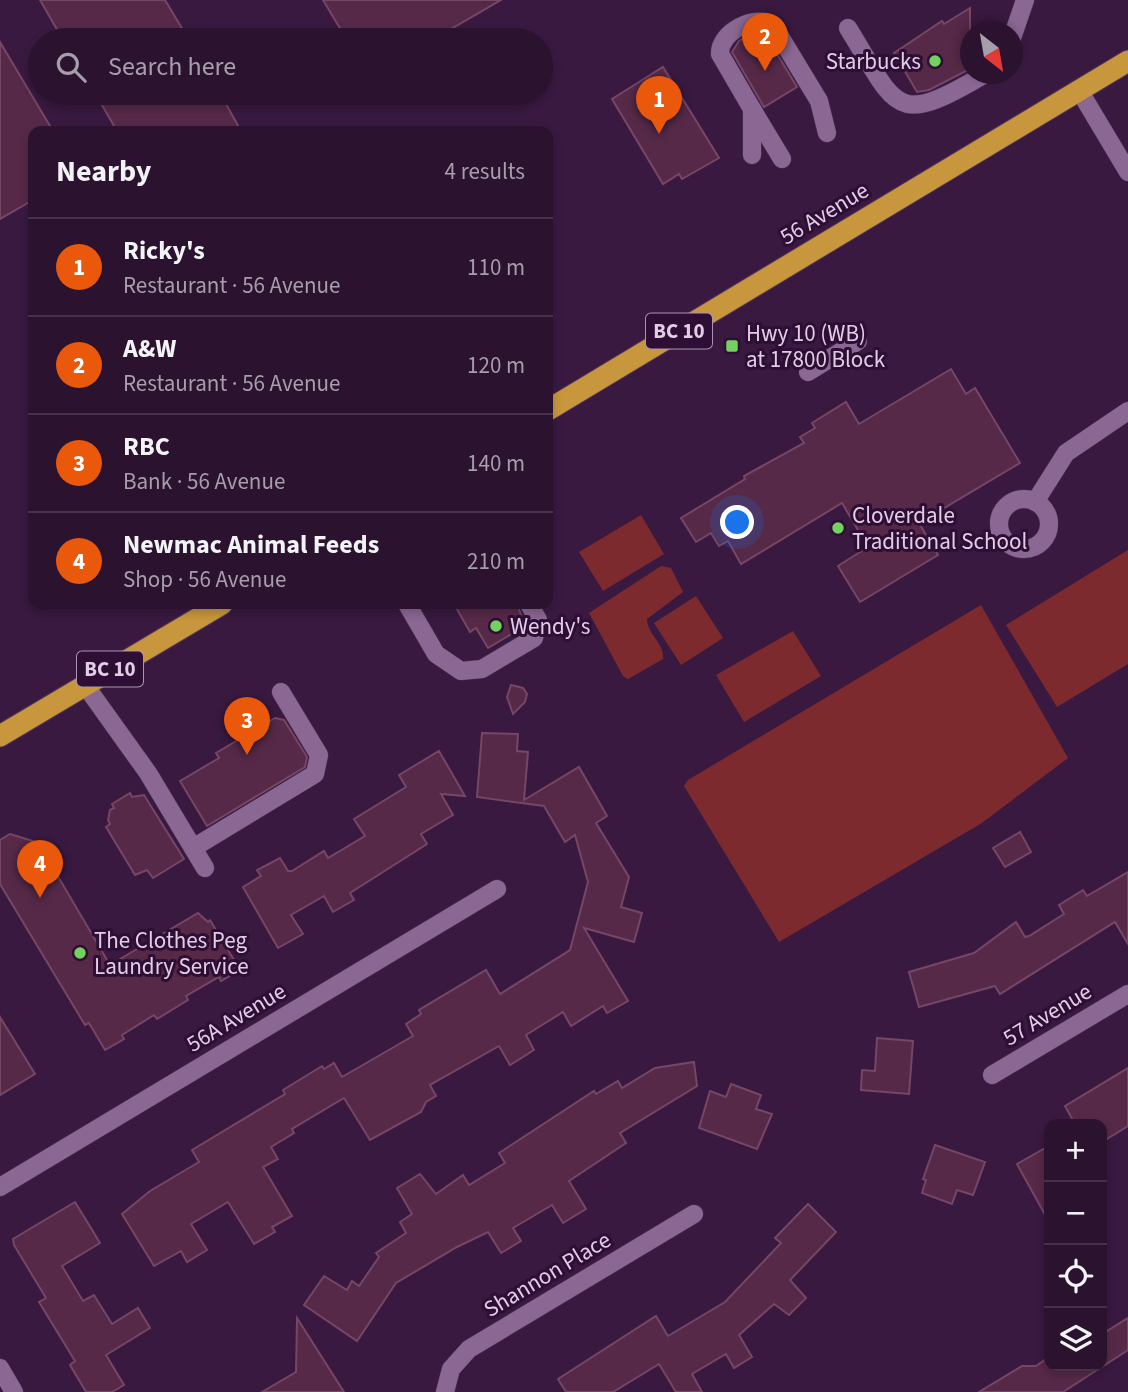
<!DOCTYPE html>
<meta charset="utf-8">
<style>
:root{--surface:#2b1330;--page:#331c38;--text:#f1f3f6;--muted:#a69eab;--line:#47324c;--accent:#ea580c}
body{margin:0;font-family:"Source Sans 3",sans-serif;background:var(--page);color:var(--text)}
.controls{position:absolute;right:21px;bottom:21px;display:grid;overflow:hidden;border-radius:14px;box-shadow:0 4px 10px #0003}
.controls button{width:63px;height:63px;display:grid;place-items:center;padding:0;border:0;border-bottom:2px solid var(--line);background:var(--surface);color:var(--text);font:35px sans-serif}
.compass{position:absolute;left:960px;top:21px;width:63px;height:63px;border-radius:50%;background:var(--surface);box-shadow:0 4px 10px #0003;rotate:149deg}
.you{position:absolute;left:738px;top:523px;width:24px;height:24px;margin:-18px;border:5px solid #fff;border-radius:50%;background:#1a73e8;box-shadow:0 0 0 10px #1a73e833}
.badge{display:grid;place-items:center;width:46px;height:46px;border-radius:50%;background:var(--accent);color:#fff;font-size:23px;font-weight:700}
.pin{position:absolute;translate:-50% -58px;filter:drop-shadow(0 2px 4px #0008)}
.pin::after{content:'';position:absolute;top:37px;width:24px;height:21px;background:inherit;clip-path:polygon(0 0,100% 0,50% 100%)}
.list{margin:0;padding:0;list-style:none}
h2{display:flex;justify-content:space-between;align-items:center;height:91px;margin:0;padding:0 28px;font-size:30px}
h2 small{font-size:23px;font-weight:400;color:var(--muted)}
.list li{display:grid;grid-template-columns:46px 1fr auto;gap:21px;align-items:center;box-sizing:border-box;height:98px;padding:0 28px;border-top:2px solid var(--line)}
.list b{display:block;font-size:26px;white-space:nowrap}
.list p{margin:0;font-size:23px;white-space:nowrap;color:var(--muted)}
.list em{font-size:23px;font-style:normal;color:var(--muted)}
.icon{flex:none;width:38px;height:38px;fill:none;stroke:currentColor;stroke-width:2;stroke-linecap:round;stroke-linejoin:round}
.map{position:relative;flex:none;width:1128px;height:1392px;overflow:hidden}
.search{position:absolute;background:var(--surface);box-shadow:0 4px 10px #0003;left:28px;top:28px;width:525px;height:77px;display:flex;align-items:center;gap:18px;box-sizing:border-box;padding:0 24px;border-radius:38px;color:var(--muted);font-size:26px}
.panel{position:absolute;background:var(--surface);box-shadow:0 4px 10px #0003;left:28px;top:126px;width:525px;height:483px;border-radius:14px}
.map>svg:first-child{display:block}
.green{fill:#7d2a2f}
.building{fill:#562948;stroke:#764667;stroke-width:2}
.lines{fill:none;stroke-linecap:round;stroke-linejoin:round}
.minor-casing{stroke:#513658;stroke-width:19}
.highway-casing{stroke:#513658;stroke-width:23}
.minor{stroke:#8b6793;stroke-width:18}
.highway{stroke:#c8973d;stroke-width:21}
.poi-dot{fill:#72d25d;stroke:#2e0e35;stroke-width:2.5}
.labels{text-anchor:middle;stroke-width:6;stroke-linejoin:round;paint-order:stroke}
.shield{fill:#2e0e35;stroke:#ab94b1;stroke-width:2}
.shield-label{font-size:21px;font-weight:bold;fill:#e1cde6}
.poi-label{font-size:23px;fill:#e1cde6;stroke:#2e0e35;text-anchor:start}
.street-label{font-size:23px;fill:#e1cde6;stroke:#2e0e35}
</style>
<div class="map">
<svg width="1128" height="1392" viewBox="0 0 1128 1392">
<rect width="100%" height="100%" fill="#391940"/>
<g class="green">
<path d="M641,515L664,554L603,591L579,552Z"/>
<path d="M1128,550V664L1057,707L1006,625Z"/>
<path d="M661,566L671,568L683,592L647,619C647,634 665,644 663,659L628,679L623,676L589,613Z"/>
<path d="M696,596L723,638L681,665L654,623Z"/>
<path d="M981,605L1068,758L982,823L779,942L684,786L688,780Z"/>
<path d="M793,631L821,676L744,722L716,675Z"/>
</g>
<g class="building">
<path d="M40,0H165L189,40H63Z"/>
<path d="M323,0H501L432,40H347Z"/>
<path d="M970,8V69L929,90L917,92L894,53L942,21L944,24Z"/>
<path d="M751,34H765L797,87L764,107L732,52L739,41Z"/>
<path d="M0,42L53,131H33V200L0,219Z"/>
<path d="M663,67L719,158L682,179L679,174L663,184L612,99Z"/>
<path d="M95,93H220L241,131H117Z"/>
<path d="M951,369L966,394L975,388L1020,463L919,523L938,555L860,602L838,566L868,547L842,503L741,564L728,541L719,546L711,533L696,542L681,518L745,479L744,476L804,443L800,437L815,428L812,423L846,402L859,424Z"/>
<path d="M454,604H517L525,626L488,648L476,628L470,632Z"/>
<path d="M511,685L523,688L527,694L525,702L513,714L507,697Z"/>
<path d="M275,718L284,720L307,757L305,767L207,826L180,781L219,758L216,753Z"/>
<path d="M482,733L518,734L517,751L528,752L524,800L579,767L607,816L596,823L629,877L621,907L642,913L634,942L584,928L628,1001L607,1013L603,1006L571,1026L563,1012L526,1035L534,1050L510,1065L499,1046L430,1085L436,1096L426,1102L421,1112L370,1140L344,1098L292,1129L294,1133L271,1147L278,1159L263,1167L292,1216L272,1227L275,1232L254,1244L228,1202L191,1224L207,1250L187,1262L181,1251L154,1266L122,1214L150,1191L199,1162L192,1150L285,1094L283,1090L322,1066L324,1069L334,1063L342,1077L413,1036L406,1024L421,1014L419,1010L486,970L500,994L570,950L588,882L575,835L565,842L544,806L477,797Z"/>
<path d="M439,751L465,796L441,794L453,815L421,834L427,844L350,893L354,900L333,912L324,896L291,915L303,934L278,948L243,887L261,876L257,870L280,858L288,871H292L324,851L328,858L365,836L354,819L406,787L399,775Z"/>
<path d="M130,793L132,797L144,795L184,859L153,878L147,870L135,875L106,827L110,824L108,820L110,810L114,808L112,804Z"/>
<path d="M1020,832L1031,852L1005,867L993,848Z"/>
<path d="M10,834L33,841L42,858L46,856L110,965L198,913L208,922L210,920L240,970L221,981L219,977L186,996L188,1000L157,1019L154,1015L122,1035L124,1039L105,1050L89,1023L85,1025L0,884V840Z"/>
<path d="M1128,872V944L1115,922L1000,994L995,986L919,1007L909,972L974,953L1016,922L1025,937L1029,936L1064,914L1059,905L1083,890L1087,896Z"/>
<path d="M0,1017L35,1074L0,1095Z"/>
<path d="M877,1038L913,1041L909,1094L861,1090L862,1070L875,1071Z"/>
<path d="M694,1062L697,1086L620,1133L626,1143L569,1181L586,1209L563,1223L552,1205L513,1228L521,1241L501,1253L488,1232L457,1247L396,1283L357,1341L304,1305L324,1276L347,1290L352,1281L359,1286L379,1257L376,1253L406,1233L400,1222L412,1214L397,1188L420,1174L436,1194L463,1175L469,1185L505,1163L499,1153L594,1091L596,1094L618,1081L622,1088L655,1068Z"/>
<path d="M1128,1068V1126L1102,1142V1124H1075L1065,1106Z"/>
<path d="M731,1084L761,1095L756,1109L772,1114L757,1149L699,1128L710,1091L726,1097Z"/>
<path d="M935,1145L985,1162L973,1195L957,1190L952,1204L922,1193L926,1180L923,1179Z"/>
<path d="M1049,1146V1222L1017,1164Z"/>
<path d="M75,1202L100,1243L62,1266L83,1301L94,1295L112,1324L138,1308L150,1328L106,1355L124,1385L112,1392H86L70,1365L75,1361L39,1302L46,1298L14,1245L13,1239Z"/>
<path d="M808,1204L836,1232L790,1280L806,1298L789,1315L774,1304L739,1335L752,1357L734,1368L726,1354L692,1374L702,1392H676L659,1364L613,1392H566L558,1379L656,1316L668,1336L725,1302L781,1243L775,1238Z"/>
<path d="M297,1318L344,1392H262L296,1372Z"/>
<path d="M1128,1318V1350L1063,1392H979L1022,1366H1036L1049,1357V1366H1102V1334Z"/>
</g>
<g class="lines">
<g class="minor-casing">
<g id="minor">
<path d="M848,28C898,109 894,128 985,74"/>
<path d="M1012,38L1025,0"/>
<path d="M1079,90L1128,172"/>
<path d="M752,109L782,159"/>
<path d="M752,155V109L720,54C719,32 755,14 773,25L819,101L827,133"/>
<path d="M808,372L858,341"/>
<circle cx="1024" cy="524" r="25"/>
<path d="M1035,502L1066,453L1128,411"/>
<path d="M407,604L436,654L461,671L482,669L534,638L538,620L529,604"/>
<path d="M85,685L148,773L205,868"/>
<path d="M193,848L315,774L319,755L281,692"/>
<path d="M992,1075L1128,994"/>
<path d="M0,1187L497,889"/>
<path d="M0,1368L14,1392"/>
<path d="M445,1392L451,1369L469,1349L694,1214"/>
</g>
</g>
<g class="highway-casing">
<g id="highway">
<path d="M548,410L1128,61"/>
<path d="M0,736L222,604"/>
</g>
</g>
<use href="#minor" class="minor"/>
<use href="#highway" class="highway"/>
</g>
<g class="poi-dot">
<circle cx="935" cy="61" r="7"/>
<rect x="725" y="339" width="14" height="14" rx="3.5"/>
<circle cx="838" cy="528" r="7"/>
<circle cx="496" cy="626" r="7"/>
<circle cx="80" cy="953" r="7"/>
</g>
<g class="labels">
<g class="shield">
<rect x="646" y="313.5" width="66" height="35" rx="5"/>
<rect x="77" y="651.5" width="66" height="35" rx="5"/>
</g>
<g class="shield-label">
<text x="679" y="338">BC 10</text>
<text x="110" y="676">BC 10</text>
</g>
<g class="poi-label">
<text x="921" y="69" text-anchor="end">Starbucks</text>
<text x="746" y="341">Hwy 10 (WB)<tspan x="746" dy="26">at 17800 Block</tspan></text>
<text x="852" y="523">Cloverdale<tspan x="852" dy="26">Traditional School</tspan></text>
<text x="510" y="634">Wendy's</text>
<text x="94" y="948">The Clothes Peg<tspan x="94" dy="26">Laundry Service</tspan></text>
</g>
<g class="street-label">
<text transform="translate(824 213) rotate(-31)" y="8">56 Avenue</text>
<text transform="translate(1047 1014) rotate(-31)" y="8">57 Avenue</text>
<text transform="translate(236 1017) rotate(-31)" y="8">56A Avenue</text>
<text transform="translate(547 1274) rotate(-31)" y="8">Shannon Place</text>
</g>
</g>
</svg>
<div class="controls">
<button>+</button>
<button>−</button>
<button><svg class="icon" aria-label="locate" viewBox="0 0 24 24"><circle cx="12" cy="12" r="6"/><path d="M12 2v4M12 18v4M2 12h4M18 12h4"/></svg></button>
<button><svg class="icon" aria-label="layers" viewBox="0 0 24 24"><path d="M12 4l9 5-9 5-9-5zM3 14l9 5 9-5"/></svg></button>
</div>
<svg class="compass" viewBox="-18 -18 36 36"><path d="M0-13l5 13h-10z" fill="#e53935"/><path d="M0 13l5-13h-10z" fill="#a69eab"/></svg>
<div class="you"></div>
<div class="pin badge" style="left:659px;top:134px">1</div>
<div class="pin badge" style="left:765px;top:71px">2</div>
<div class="pin badge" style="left:247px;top:755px">3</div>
<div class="pin badge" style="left:40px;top:898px">4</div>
<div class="search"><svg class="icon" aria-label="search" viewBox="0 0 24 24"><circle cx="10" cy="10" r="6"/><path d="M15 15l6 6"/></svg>Search here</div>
<section class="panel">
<h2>Nearby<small>4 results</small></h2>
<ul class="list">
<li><span class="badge">1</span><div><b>Ricky's</b><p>Restaurant · 56 Avenue</p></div><em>110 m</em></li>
<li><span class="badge">2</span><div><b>A&amp;W</b><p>Restaurant · 56 Avenue</p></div><em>120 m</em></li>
<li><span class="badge">3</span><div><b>RBC</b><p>Bank · 56 Avenue</p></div><em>140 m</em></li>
<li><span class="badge">4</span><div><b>Newmac Animal Feeds</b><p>Shop · 56 Avenue</p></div><em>210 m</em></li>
</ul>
</section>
</div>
